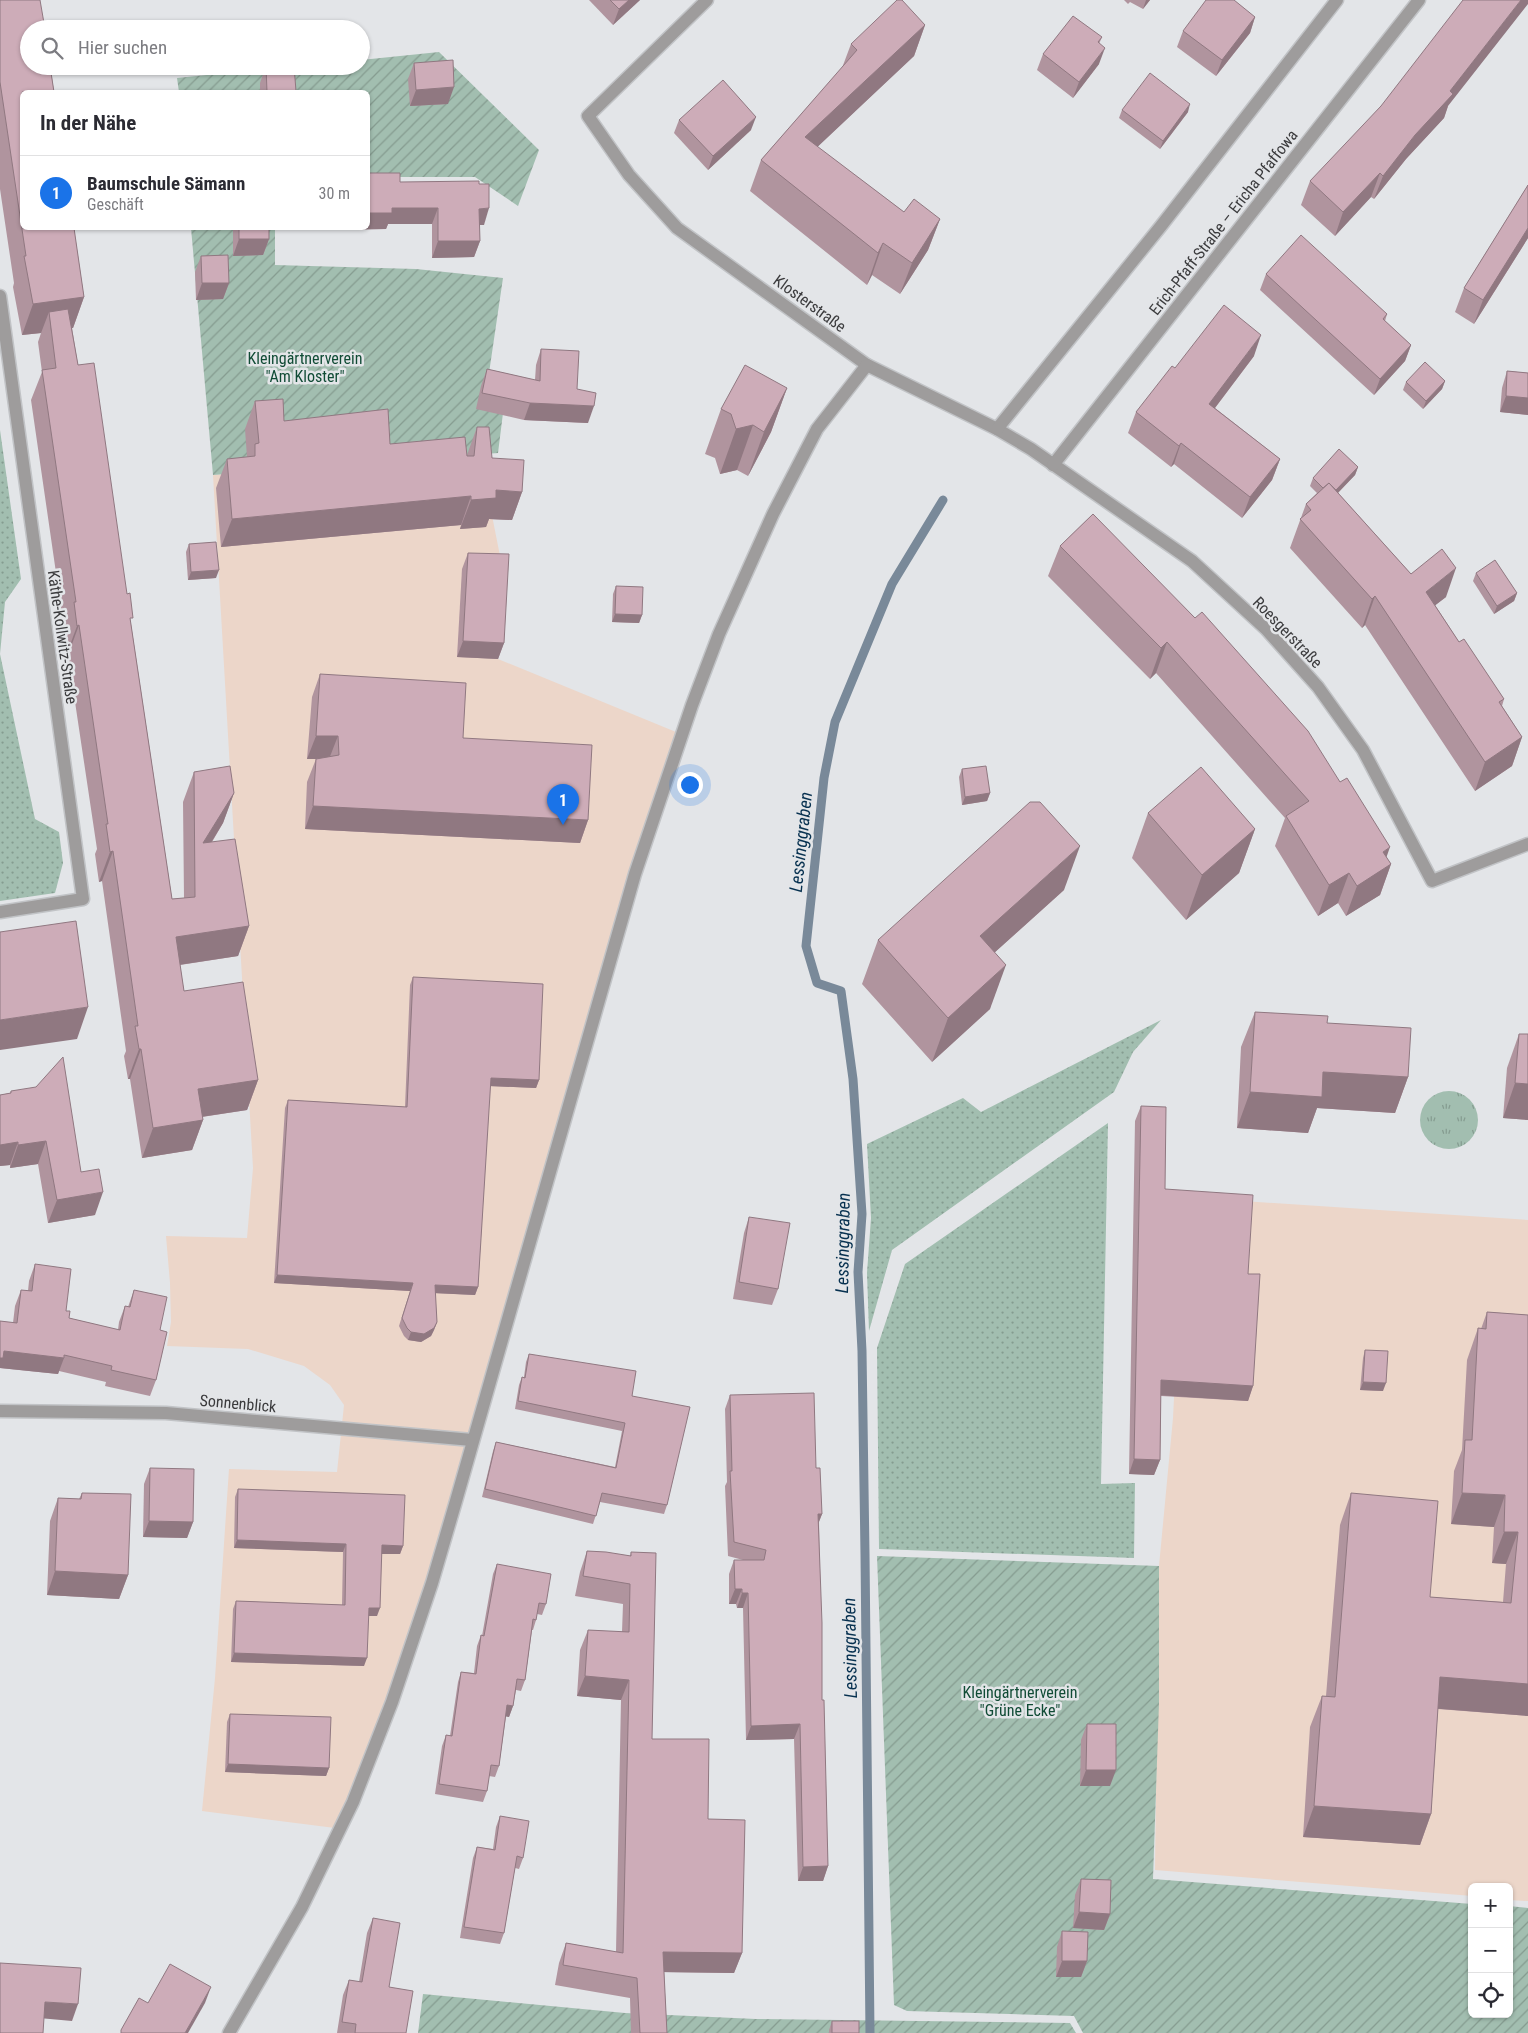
<!DOCTYPE html>
<html lang="de">
<meta charset="utf-8">
<style>
:root{--surface:#fff;--page:#f7f7f7;--text:#2b2b33;--muted:#7c7c81;--line:#e1e1e2;--accent:#1a73e8}
body{margin:0;font-family:"Roboto Condensed",sans-serif;background:var(--page);color:var(--text)}
.controls{position:absolute;right:15px;bottom:15px;display:grid;overflow:hidden;border-radius:8px;box-shadow:0 1px 4px #0004}
.controls button{width:45px;height:45px;display:grid;place-items:center;padding:0;border:0;border-bottom:1px solid var(--line);background:var(--surface);color:var(--text);font:25px sans-serif}
.you{position:absolute;left:689px;top:784px;width:18px;height:18px;margin:-12px;border:4px solid #fff;border-radius:50%;background:#1a73e8;box-shadow:0 0 0 8px #1a73e833}
.badge{display:grid;place-items:center;width:32px;height:32px;border-radius:50%;background:var(--accent);color:#fff;font-size:16px;font-weight:700}
.pin{position:absolute;translate:-50% -41px;filter:drop-shadow(0 1px 2px #0008)}
.pin::after{content:'';position:absolute;top:26px;width:18px;height:15px;background:inherit;clip-path:polygon(0 0,100% 0,50% 100%)}
.list{margin:0;padding:0;list-style:none}
h2{display:flex;justify-content:space-between;align-items:center;height:65px;margin:0;padding:0 20px;font-size:21px}
h2 small{font-size:16px;font-weight:400;color:var(--muted)}
.list li{display:grid;grid-template-columns:32px 1fr auto;gap:15px;align-items:center;box-sizing:border-box;height:75px;padding:0 20px;border-top:1px solid var(--line)}
.list b{display:block;font-size:19px;white-space:nowrap}
.list p{margin:0;font-size:16px;white-space:nowrap;color:var(--muted)}
.list em{font-size:16px;font-style:normal;color:var(--muted)}
.icon{flex:none;width:28px;height:28px;fill:none;stroke:currentColor;stroke-width:2;stroke-linecap:round;stroke-linejoin:round}
.map{position:relative;flex:none;width:1528px;height:2033px;overflow:hidden}
.search{position:absolute;background:var(--surface);box-shadow:0 1px 4px #0004;left:20px;top:20px;width:350px;height:55px;display:flex;align-items:center;gap:12px;box-sizing:border-box;padding:0 18px;border-radius:28px;color:var(--muted);font-size:19px}
.panel{position:absolute;background:var(--surface);box-shadow:0 1px 4px #0004;left:20px;top:90px;width:350px;height:140px;border-radius:8px}
.map>svg:first-child{display:block}
.commercial{fill:#ecd6c9}
.grass{fill:url(#grass-dots)}
.park{fill:url(#park-tufts)}
.garden{fill:url(#garden-furrows)}
.lines{fill:none;stroke-linecap:round;stroke-linejoin:round}
.stream{stroke:#798999;stroke-width:9}
.minor-casing{stroke:#c1c3c6;stroke-width:15}
.minor{stroke:#9e9c9c;stroke-width:12}
.wall{fill:#b0949e}
.shaded-wall{fill:#907881}
.building{fill:#cdacb8;stroke:#907881}
.labels{text-anchor:middle;stroke-width:5;stroke-linejoin:round;paint-order:stroke}
.street-label{font-size:16px;fill:#3b3b3d;stroke:#e3e5e8}
.park-label{font-size:16px;fill:#104b35;stroke:#e3e5e8}
.water-label{font-size:18px;font-style:italic;fill:#073150;stroke:#e3e5e8}
</style>
<div class="map">
<svg width="1528" height="2033" viewBox="0 0 1528 2033">
<defs>
<pattern id="grass-dots" width="8" height="8" patternUnits="userSpaceOnUse" patternTransform="scale(1.25)"><rect width="8" height="8" fill="#a2beb0"/><path d="M2 2h.1M6 6h.1" fill="none" stroke="#859c90" stroke-width="1.8" stroke-linecap="round"/></pattern>
<pattern id="park-tufts" width="24" height="20" patternUnits="userSpaceOnUse" patternTransform="scale(1.25)"><rect width="24" height="20" fill="#a2beb0"/><path d="M3 7l-1-3M5 7V3M7 7l1-3M15 17l-1-3M17 17v-4M19 17l1-3" fill="none" stroke="#859c90"/></pattern>
<pattern id="garden-furrows" width="10" height="10" patternUnits="userSpaceOnUse" patternTransform="scale(1.25)"><rect width="10" height="10" fill="#a2beb0"/><path d="M-1 1l2-2M0 10L10 0M9 11l2-2" fill="none" stroke="#859c90"/></pattern>
</defs>
<rect width="100%" height="100%" fill="#e3e5e8"/>
<g class="commercial">
<path d="M480,455L503,571L498,659L676,732L630,872L433,1560L391,1694L335,1828L202,1811L215,1678L229,1469L337,1472L344,1405L330,1385L304,1366L248,1349L167,1346L171,1322L170,1283L166,1236L247,1238L253,1168L213,475Z"/>
<path d="M1184,1197L1528,1220V1901L1509,1900V1887H1472V1896L1155,1870L1159,1566L1173,1418Z"/>
</g>
<g class="grass">
<path d="M0,430L21,579L5,602L0,654L35,819L59,832L63,863L55,893L0,901Z"/>
<path d="M1161,1020L1133,1052L1114,1092L892,1250L869,1331L867,1273L871,1218L867,1144L963,1098L981,1112Z"/>
<path d="M1108,1123L1101,1484L1135,1483L1134,1558L879,1549L877,1348L905,1264Z"/>
</g>
<circle class="park" cx="1449" cy="1120" r="29"/>
<g class="garden">
<path d="M439,52L539,150L518,206L475,177H368V92H179L177,78L296,66H361V60Z"/>
<path d="M191,228H275V265L416,269L503,278L489,373L507,381L498,453L213,475Z"/>
<path d="M877,1556L1159,1566V1703L1153,1879L1472,1904V2014H1509V1906L1528,1908V2033H1083L1074,2016L907,2011L894,2005Z"/>
<path d="M423,1994L625,2013L756,2019L1070,2023L1076,2033H418Z"/>
</g>
<g class="lines">
<path class="stream" d="M870,2033L865,1554L862,1351L858,1272L862,1214L853,1079L841,991L817,983L806,946L824,778L835,722L892,584L943,500"/>
<g class="minor-casing">
<g id="minor">
<path d="M707,0L588,116L629,175L677,228L867,365L997,429L1031,449L1192,561L1266,629L1318,687L1363,750L1432,881L1528,844"/>
<path d="M0,296L83,899L0,912"/>
<path d="M997,429L1161,226L1337,0"/>
<path d="M1053,465L1419,0"/>
<path d="M0,1411L166,1413L472,1440"/>
<path d="M229,2033L302,1907L353,1802L392,1702L432,1583L456,1501L635,874L692,705L719,634L773,514L817,429L867,365"/>
</g>
</g>
<use href="#minor" class="minor"/>
</g>
<g class="wall">
<path d="M0,0L29,66H53L51,71L84,297L73,328H72L78,365L131,624L172,899L184,898L183,802L194,772L234,793L223,823L212,842L249,926L238,956L180,965L184,991L258,1080L247,1110L202,1117L203,1120L192,1150L142,1158L130,1079H128L124,1056L126,1051L102,881L99,882L95,854L97,849L68,655L66,656L63,632L64,628L31,400L42,372L38,342L41,333L22,335L13,287L14,283L0,189Z"/>
<path d="M589,0H640L613,25Z"/>
<path d="M1124,0H1150L1143,9L1130,2L1128,4Z"/>
<path d="M1255,17L1250,33L1216,76L1177,47L1183,31Z"/>
<path d="M925,25L914,56L817,147L904,212L940,219L928,250L900,294L872,275L867,285L750,191L761,160L842,68L851,44Z"/>
<path d="M1102,37L1099,44V64L1073,98L1037,70L1043,54Z"/>
<path d="M414,63L448,104L410,106L408,79Z"/>
<path d="M266,66L295,92H260V83Z"/>
<path d="M1448,106L1444,118L1406,159L1374,199L1371,197L1335,236L1301,205L1310,181Z"/>
<path d="M1122,110L1188,112L1160,149L1119,118Z"/>
<path d="M679,120L751,130L708,170L674,133Z"/>
<path d="M400,182L479,184L484,225H479L480,241L474,257L432,258V224H388L386,229L324,230V228H368Z"/>
<path d="M1528,185V238L1474,324L1455,312L1464,288Z"/>
<path d="M233,228H269V239L263,255L233,256Z"/>
<path d="M201,256L229,283L223,299L196,300L195,272Z"/>
<path d="M1266,274L1387,314L1385,321L1411,345L1405,361L1374,395L1260,290Z"/>
<path d="M541,349L577,389L588,423L524,420L476,409L481,386L487,369L535,380L536,365Z"/>
<path d="M1254,356L1215,408L1280,459L1272,480L1242,518L1174,464L1171,467L1128,433L1136,412L1175,368Z"/>
<path d="M1507,371L1528,373V415L1500,412L1502,388Z"/>
<path d="M1445,381L1442,389L1423,409L1403,390L1406,382Z"/>
<path d="M787,388L771,432L748,476L737,470L720,474L715,458L705,454L721,409Z"/>
<path d="M255,401L284,421L390,444L467,455L477,427L492,458L522,492L512,520L489,519L486,527L460,529L461,525L221,547L216,488L227,459L247,457L245,429Z"/>
<path d="M1358,467L1355,475L1338,493L1411,574L1446,597L1435,605L1459,642L1504,699L1502,706L1522,737L1512,766L1475,791L1365,625L1362,628L1290,548L1306,504L1317,493L1310,486L1313,478Z"/>
<path d="M1093,514L1386,857L1391,864L1380,895L1346,916L1338,903L1318,916L1275,846L1285,818L1156,673L1150,679L1048,576L1060,546Z"/>
<path d="M189,544L216,578L188,580L186,552Z"/>
<path d="M468,553L504,643L498,659L457,657L462,569Z"/>
<path d="M1476,573L1517,593L1514,601L1494,614L1473,581Z"/>
<path d="M616,586L642,615L639,623L612,622L613,594Z"/>
<path d="M320,674L463,738L588,820L580,843L305,829L307,782L316,759H307L312,697Z"/>
<path d="M962,769L990,793L987,801L962,805L959,777Z"/>
<path d="M1148,813L1255,829L1239,873L1186,920L1132,858Z"/>
<path d="M1064,890L995,952L990,1009L932,1062L862,984L878,940Z"/>
<path d="M413,977L539,1080L536,1088L490,1086L478,1287L475,1295L435,1293L437,1322L434,1330L431,1336L421,1342L408,1340L404,1336L399,1326L410,1291L274,1283L285,1108L288,1100L405,1107L410,985Z"/>
<path d="M1255,1012L1327,1023L1408,1077L1395,1113L1317,1108L1308,1133L1237,1128L1241,1047Z"/>
<path d="M1519,1034L1528,1120L1503,1118L1507,1068Z"/>
<path d="M11,1091L81,1172L95,1215L48,1223L38,1164L10,1168V1165L0,1166V1095L10,1093Z"/>
<path d="M1141,1106L1165,1189L1248,1274L1253,1386L1248,1401L1161,1396L1160,1460L1154,1475L1129,1474L1135,1121Z"/>
<path d="M749,1217L778,1289L772,1305L733,1299L744,1233Z"/>
<path d="M35,1264L66,1311L69,1318L118,1330L119,1322L125,1306L128,1307L134,1290L160,1330L156,1380L150,1396L105,1386L106,1382L59,1371L58,1374L0,1368V1321L13,1323L15,1306L21,1290L28,1291L29,1281Z"/>
<path d="M1487,1312L1528,1315V1716L1438,1709L1431,1814L1420,1845L1303,1837L1310,1727L1322,1696H1326L1340,1525L1351,1493L1430,1597L1503,1602L1506,1564L1492,1563L1494,1527L1451,1524L1454,1471L1462,1450L1467,1360L1478,1328L1481,1329Z"/>
<path d="M1365,1350L1383,1391L1360,1390L1363,1358Z"/>
<path d="M529,1354L632,1396L667,1505L664,1514L600,1502L593,1524L482,1497L493,1451L496,1442L615,1467L622,1431L515,1409L519,1385L522,1377H524L526,1362Z"/>
<path d="M730,1395L816,1468L822,1514L819,1522L822,1700L828,1866L823,1881H798L794,1739L746,1740L743,1608H737L736,1604H729V1574L734,1560H743L728,1556L725,1486L727,1482L725,1409Z"/>
<path d="M150,1468L193,1522L187,1538L143,1537L144,1484Z"/>
<path d="M238,1489L403,1546L400,1554H381L377,1616H368L364,1666L231,1662L233,1609L236,1601L342,1605L343,1552L234,1548L235,1497Z"/>
<path d="M82,1493L128,1575L119,1599L47,1595L50,1521L58,1498L79,1499Z"/>
<path d="M587,1551L630,1556L631,1552L652,1739L708,1819L742,1953L734,1973L664,1972L667,2033H631L630,1998L555,1985L559,1963L566,1943L616,1952L621,1700L577,1696L580,1650L588,1630L622,1632L623,1604L575,1596L580,1572Z"/>
<path d="M497,1564L546,1604L542,1615L537,1614L536,1620L533,1630H532L525,1680L521,1691L516,1690L513,1706L509,1717L506,1716L499,1766L495,1777L489,1776L487,1791L483,1802L435,1794L442,1746L446,1735L450,1736L458,1682L461,1672L474,1673L477,1646L481,1635L482,1636L493,1574Z"/>
<path d="M230,1714L329,1768L326,1776L225,1772L227,1722Z"/>
<path d="M1087,1724L1110,1786H1080L1081,1740Z"/>
<path d="M500,1816L523,1858L519,1869L515,1868L504,1933L500,1944L460,1938L473,1858L477,1847L493,1849L496,1827Z"/>
<path d="M1081,1879L1110,1914L1104,1930L1073,1928L1075,1895Z"/>
<path d="M373,1918L389,1987L406,2033H337L343,1995L349,1980L359,1982L367,1933Z"/>
<path d="M1062,1931L1087,1961L1081,1977H1056L1057,1947Z"/>
<path d="M832,2021L859,2033H829V2030Z"/>
</g>
<g class="shaded-wall">
<path d="M629,0H640L613,25L619,9Z"/>
<path d="M1146,0H1150L1143,9Z"/>
<path d="M1521,0H1528V4L1448,106L1444,118L1406,159L1374,199L1383,176Z"/>
<path d="M1255,17L1250,33L1216,76L1222,60Z"/>
<path d="M925,25L914,56L794,169L805,137Z"/>
<path d="M1105,48L1099,64L1073,98L1079,82Z"/>
<path d="M454,87L448,104L410,106L416,90Z"/>
<path d="M1190,104L1188,112L1160,149L1163,141Z"/>
<path d="M756,117L751,130L708,170L713,156Z"/>
<path d="M1380,173L1371,197L1335,236L1343,212Z"/>
<path d="M392,208H438L432,224H388L386,229L324,230L325,228H368V213Z"/>
<path d="M489,208L484,225H473L479,209Z"/>
<path d="M940,219L928,250L900,294L912,263Z"/>
<path d="M1528,228V238L1474,324L1483,300Z"/>
<path d="M239,239H269L263,255L233,256Z"/>
<path d="M438,241H480L474,257L432,258Z"/>
<path d="M883,243L872,275L867,285L878,253Z"/>
<path d="M202,283H229L223,299L196,300Z"/>
<path d="M84,297L73,328L51,331L49,312L41,333L22,335L33,304Z"/>
<path d="M1261,335L1254,356L1202,425L1209,404Z"/>
<path d="M1411,345L1405,361L1374,395L1380,379Z"/>
<path d="M1445,381L1442,389L1423,409L1426,401Z"/>
<path d="M787,388L771,432L748,476L764,432Z"/>
<path d="M1506,396L1528,398V415L1500,412Z"/>
<path d="M530,403L594,406L588,423L524,420Z"/>
<path d="M753,425L737,470L720,474L736,429Z"/>
<path d="M1181,443L1174,464L1171,467L1179,446Z"/>
<path d="M1280,459L1272,480L1242,518L1250,497Z"/>
<path d="M1358,467L1355,475L1328,503L1331,495Z"/>
<path d="M496,490L522,492L512,520L489,519L486,527L460,529L471,500Z"/>
<path d="M471,496L461,525L221,547L232,519Z"/>
<path d="M1456,568L1446,597L1415,621L1426,592Z"/>
<path d="M219,570L216,578L188,580L191,572Z"/>
<path d="M1517,593L1514,601L1494,614L1497,606Z"/>
<path d="M1375,596L1365,625L1362,628L1372,599Z"/>
<path d="M615,614L642,615L639,623L612,622Z"/>
<path d="M79,625L68,655L66,656L77,626Z"/>
<path d="M463,641L504,643L498,659L457,657Z"/>
<path d="M1167,642L1156,673L1150,679L1161,648Z"/>
<path d="M316,736H338L329,759H307Z"/>
<path d="M1522,737L1512,766L1475,791L1485,762Z"/>
<path d="M234,793L223,823L195,869L203,843Z"/>
<path d="M990,793L987,801L962,805L965,797Z"/>
<path d="M313,806L588,820L580,843L305,829Z"/>
<path d="M1255,829L1239,873L1186,920L1202,875Z"/>
<path d="M1080,846L1064,890L964,980L980,936Z"/>
<path d="M1390,847L1382,870L1391,864L1380,895L1346,916L1357,886L1383,852Z"/>
<path d="M113,851L102,881L99,882L110,852Z"/>
<path d="M1349,873L1338,903L1318,916L1329,885Z"/>
<path d="M249,926L238,956L165,967L176,937Z"/>
<path d="M1006,965L990,1009L932,1062L948,1018Z"/>
<path d="M88,1007L77,1039L0,1050V1020Z"/>
<path d="M139,1049H141L130,1079H128Z"/>
<path d="M1323,1072L1408,1077L1395,1113L1317,1108L1308,1133L1237,1128L1250,1092Z"/>
<path d="M491,1078L539,1080L536,1088L488,1086Z"/>
<path d="M258,1080L247,1110L187,1119L198,1089Z"/>
<path d="M1515,1083L1528,1084V1120L1503,1118Z"/>
<path d="M203,1120L192,1150L142,1158L153,1128Z"/>
<path d="M46,1141L38,1164L10,1168L18,1145Z"/>
<path d="M18,1142L10,1165L0,1166V1145Z"/>
<path d="M103,1192L95,1215L48,1223L57,1200Z"/>
<path d="M277,1275L413,1283L410,1291L274,1283Z"/>
<path d="M435,1285L478,1287L475,1295L432,1293Z"/>
<path d="M437,1322L434,1330L431,1336L421,1342L408,1340L411,1332Z"/>
<path d="M4,1351L64,1358L58,1374L0,1368V1358Z"/>
<path d="M1161,1380L1253,1386L1248,1401L1156,1395Z"/>
<path d="M1363,1382L1386,1383L1383,1391L1360,1390Z"/>
<path d="M1134,1459L1160,1460L1154,1475L1129,1474Z"/>
<path d="M1462,1493L1505,1495L1494,1527L1451,1524Z"/>
<path d="M818,1514H822L816,1529Z"/>
<path d="M149,1521L193,1522L187,1538L143,1537Z"/>
<path d="M1504,1532H1518L1506,1564L1492,1563Z"/>
<path d="M237,1540L346,1544L343,1552L234,1548Z"/>
<path d="M382,1545L403,1546L400,1554H379Z"/>
<path d="M55,1571L128,1575L119,1599L47,1595Z"/>
<path d="M735,1589H742L736,1604H729Z"/>
<path d="M742,1593H748L743,1608H737Z"/>
<path d="M369,1608H380L377,1616H366Z"/>
<path d="M234,1653L367,1658L364,1666L231,1662Z"/>
<path d="M585,1676L629,1680L621,1700L577,1696Z"/>
<path d="M1440,1677L1528,1684V1716L1429,1708Z"/>
<path d="M507,1705L513,1706L509,1717L503,1716Z"/>
<path d="M800,1724L794,1739L746,1740L751,1726Z"/>
<path d="M228,1764L329,1768L326,1776L225,1772Z"/>
<path d="M1086,1770H1116L1110,1786H1080Z"/>
<path d="M1314,1806L1431,1814L1420,1845L1303,1837Z"/>
<path d="M828,1866L823,1881H798L803,1867Z"/>
<path d="M1079,1912L1110,1914L1104,1930L1073,1928Z"/>
<path d="M663,1952L742,1953L734,1973L656,1972Z"/>
<path d="M1062,1961H1087L1081,1977H1056Z"/>
<path d="M211,1987L205,2003L188,2033H185Z"/>
<path d="M45,2002L78,2004L72,2021L39,2018Z"/>
</g>
<g class="building">
<path d="M0,0H40L45,29H29V66H50L54,92H22V228H74L84,297L33,304L24,256H26L0,82Z"/>
<path d="M610,0H629L619,9Z"/>
<path d="M897,0H902L925,25L805,137L904,212L914,199L940,219L912,263L883,243L878,253L761,160L857,50L851,44Z"/>
<path d="M1206,0H1234L1255,17L1222,60L1183,31Z"/>
<path d="M1463,0H1521L1450,91L1453,94L1415,135L1383,176L1380,173L1343,212L1310,181L1381,106Z"/>
<path d="M1073,16L1102,37L1098,42L1105,48L1079,82L1043,54Z"/>
<path d="M453,60L454,87L416,90L414,63Z"/>
<path d="M266,66H294L296,91L267,92Z"/>
<path d="M1150,73L1190,104L1163,141L1122,110Z"/>
<path d="M723,80L756,117L713,156L679,120Z"/>
<path d="M368,173H400V182L479,181V184H489V208L479,209L480,241H438V208H392V213H368Z"/>
<path d="M1528,185V228L1483,300L1464,288Z"/>
<rect x="239" y="228" width="30" height="11"/>
<path d="M1301,235L1387,314L1383,319L1411,345L1380,379L1266,274Z"/>
<path d="M228,255L229,283H202L201,256Z"/>
<path d="M1224,305L1261,335L1209,404L1280,459L1250,497L1181,443L1179,446L1136,412L1172,366L1175,368Z"/>
<path d="M68,309L78,365L94,363L127,594L130,593L133,618H130L172,899L195,897L194,772L230,766L234,793L203,843L235,839L249,926L176,937L184,991L243,982L258,1080L198,1089L203,1120L153,1128L141,1049H139L135,1026H138L113,851L110,852L106,824H108L79,625L77,626L74,602H76L42,370L56,368L49,312Z"/>
<path d="M541,349L579,351L577,389L596,393L594,406L530,403L482,393L487,369L540,381Z"/>
<path d="M1425,362L1445,381L1426,401L1406,382Z"/>
<path d="M745,365L787,388L764,432L753,425L736,429L731,414L721,409Z"/>
<path d="M1507,371L1528,373V398L1506,396Z"/>
<path d="M283,399L284,421L388,409L390,444L465,437L467,456H474L477,427H489L492,458L524,460L522,492L496,490V498L471,500V496L232,519L227,459L255,456V444L259,443L255,401Z"/>
<path d="M1339,449L1358,467L1336,490L1329,483L1323,488L1313,478Z"/>
<path d="M1329,483L1411,574L1442,549L1456,568L1426,592L1459,642L1464,639L1504,699L1499,702L1522,737L1485,762L1375,596L1372,599L1300,519L1311,510L1306,504Z"/>
<path d="M1093,514L1195,618L1202,612L1308,731L1340,782L1347,778L1390,847L1383,852L1391,864L1357,886L1349,873L1329,885L1286,816L1309,801L1167,642L1161,648L1060,546Z"/>
<path d="M216,542L219,570L191,572L189,544Z"/>
<path d="M468,553L509,554L504,643L463,641Z"/>
<path d="M1495,560L1517,593L1497,606L1476,573Z"/>
<path d="M616,586L643,587L642,615L615,614Z"/>
<path d="M320,674L466,683L463,738L592,745L588,820L313,806L316,759L339,755L338,736H316Z"/>
<path d="M986,766L990,793L965,797L962,769Z"/>
<path d="M1201,767L1255,829L1202,875L1148,813Z"/>
<path d="M1030,802H1040L1080,846L980,936L1006,965L948,1018L878,940Z"/>
<path d="M76,921L88,1007L0,1020V932Z"/>
<path d="M413,977L543,984L539,1080L491,1078L478,1287L435,1285L437,1322L434,1328L424,1334L411,1332L407,1328L402,1318L413,1283L277,1275L288,1100L407,1107Z"/>
<path d="M1255,1012L1328,1016L1327,1023L1411,1028L1408,1077L1323,1072L1322,1097L1250,1092Z"/>
<path d="M1519,1034H1528V1084L1515,1083Z"/>
<path d="M63,1057L81,1172L99,1169L103,1192L57,1200L46,1141L18,1145V1142L0,1145V1095L11,1093V1091L36,1087Z"/>
<path d="M1141,1106L1166,1107L1165,1189L1253,1195L1248,1274H1260L1253,1386L1161,1380L1160,1460L1134,1459Z"/>
<path d="M749,1217L790,1223L778,1289L739,1282Z"/>
<path d="M35,1264L71,1269L66,1311H70L69,1318L120,1330L125,1306L130,1307L134,1290L167,1297L160,1330L167,1332L156,1380L111,1370L112,1366L64,1355V1358L4,1351L3,1358H0V1321L17,1323L21,1290L32,1291Z"/>
<path d="M1487,1312L1528,1315V1684L1440,1677L1431,1814L1314,1806L1322,1696L1335,1697L1351,1493L1438,1501L1430,1597L1511,1603L1518,1532H1504L1505,1495L1462,1493L1465,1440H1472L1478,1328L1486,1329Z"/>
<path d="M1365,1350L1388,1351L1386,1383L1363,1382Z"/>
<path d="M529,1354L636,1371L632,1396L690,1407L667,1505L602,1493L596,1516L485,1489L496,1442L616,1468L625,1423L518,1401L522,1377L525,1378Z"/>
<path d="M814,1393L816,1468H820L822,1514H818L822,1623V1700H824L828,1866L803,1867L800,1724L751,1726L748,1593H742V1589H735L734,1560H764L766,1550L734,1542L730,1471H732L730,1395Z"/>
<path d="M150,1468L194,1469L193,1522L149,1521Z"/>
<path d="M238,1489L405,1495L403,1546L382,1545L380,1608H369L367,1658L234,1653L236,1601L345,1605L346,1544L237,1540Z"/>
<path d="M82,1493L131,1494L128,1575L55,1571L58,1498L81,1499Z"/>
<path d="M587,1551L606,1552L631,1556V1552L656,1553L652,1739H709L708,1819L745,1820L742,1953L663,1952L667,2033H640L637,1978L563,1965L566,1943L623,1953L629,1680L585,1676L588,1630L629,1632L630,1584L583,1576Z"/>
<path d="M497,1564L551,1574L546,1604L539,1603L536,1620L533,1619L525,1680L517,1679L513,1706L507,1705L499,1766L491,1765L487,1791L439,1784L446,1735L452,1736L461,1672L476,1674L481,1635L484,1636Z"/>
<path d="M230,1714L331,1717L329,1768L228,1764Z"/>
<path d="M1087,1724H1116V1770H1086Z"/>
<path d="M500,1816L529,1821L523,1858L517,1856L504,1933L464,1927L477,1847L495,1850Z"/>
<path d="M1081,1879L1111,1880L1110,1914L1079,1912Z"/>
<path d="M373,1918L400,1923L389,1987L413,1991L406,2033H355L356,2024L342,2022L349,1980L362,1982Z"/>
<path d="M1062,1931L1088,1932L1087,1961H1062Z"/>
<path d="M0,1963L81,1968L78,2004L45,2002L43,2033H0Z"/>
<path d="M170,1964L211,1987L185,2033H121V2030L139,1998L148,2003Z"/>
<rect x="832" y="2021" width="27" height="12"/>
</g>
<g class="labels">
<g class="street-label">
<text transform="translate(1223 222) rotate(-52)" y="6">Erich-Pfaff-Straße – Ericha Pfaffowa</text>
<text transform="translate(810 303) rotate(36)" y="6">Klosterstraße</text>
<text transform="translate(1288 632) rotate(46)" y="6">Roesgerstraße</text>
<text transform="translate(63 637) rotate(82)" y="6">Käthe-Kollwitz-Straße</text>
<text transform="translate(238 1403) rotate(5)" y="6">Sonnenblick</text>
</g>
<g class="park-label">
<text x="305" y="364">Kleingärtnerverein<tspan x="305" dy="18">"Am Kloster"</tspan></text>
<text x="1020" y="1698">Kleingärtnerverein<tspan x="1020" dy="18">"Grüne Ecke"</tspan></text>
</g>
<g class="water-label">
<text transform="translate(801 842) rotate(-84)" y="6">Lessinggraben</text>
<text transform="translate(843 1243) rotate(-89)" y="6">Lessinggraben</text>
<text transform="translate(850 1648) rotate(-91)" y="6">Lessinggraben</text>
</g>
</g>
</svg>
<div class="controls">
<button>+</button>
<button>−</button>
<button><svg class="icon" aria-label="locate" viewBox="0 0 24 24"><circle cx="12" cy="12" r="6"/><path d="M12 2v4M12 18v4M2 12h4M18 12h4"/></svg></button>
</div>
<div class="you"></div>
<div class="pin badge" style="left:563px;top:825px">1</div>
<div class="search"><svg class="icon" aria-label="search" viewBox="0 0 24 24"><circle cx="10" cy="10" r="6"/><path d="M15 15l6 6"/></svg>Hier suchen</div>
<section class="panel">
<h2>In der Nähe<small></small></h2>
<ul class="list">
<li><span class="badge">1</span><div><b>Baumschule Sämann</b><p>Geschäft</p></div><em>30 m</em></li>
</ul>
</section>
</div>
